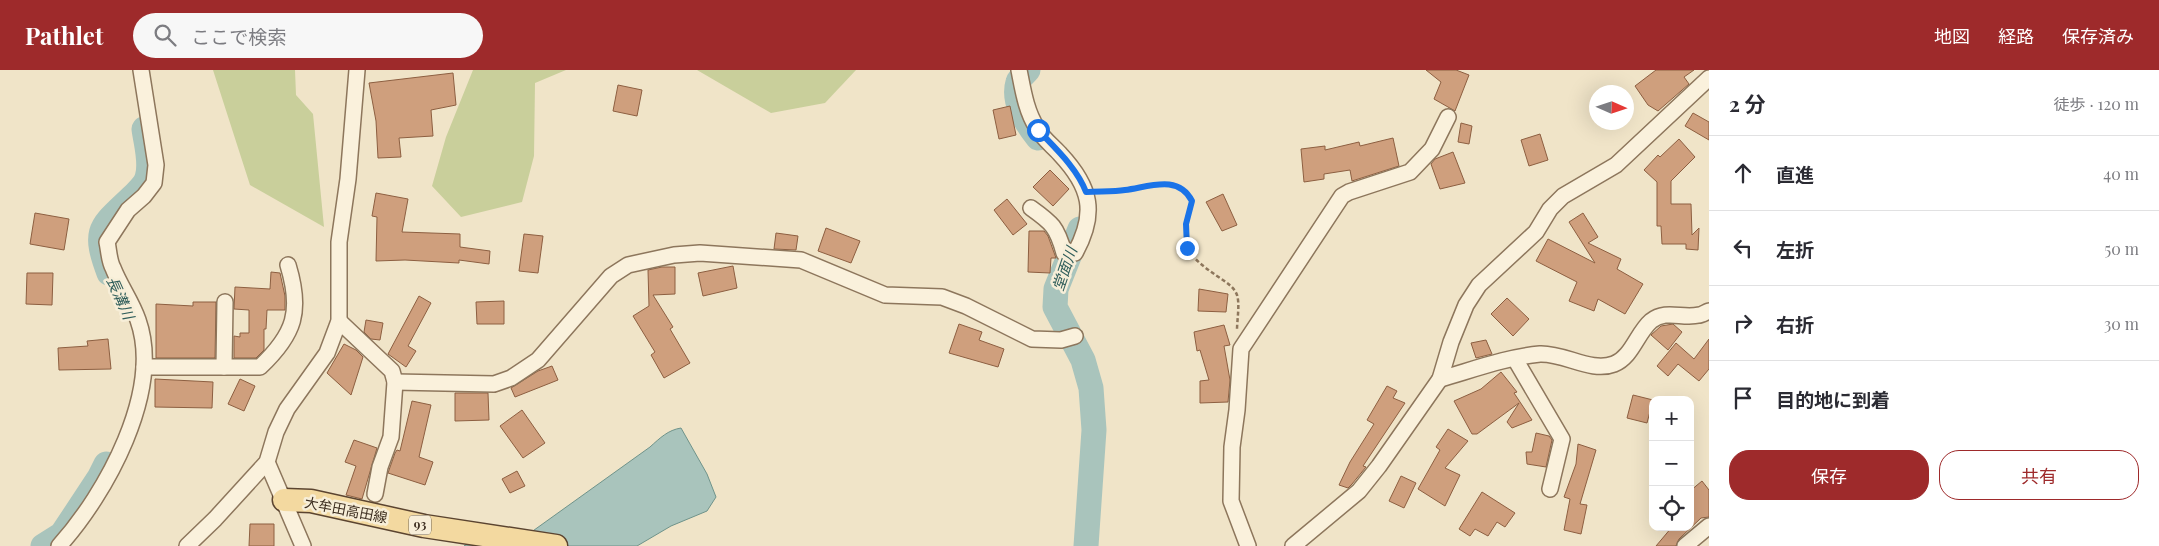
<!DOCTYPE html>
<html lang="ja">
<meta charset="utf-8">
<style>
:root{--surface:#fff;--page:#f7f7f7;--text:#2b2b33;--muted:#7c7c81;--line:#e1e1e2;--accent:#9e2a2b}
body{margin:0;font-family:"Playfair Display","Noto Sans JP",serif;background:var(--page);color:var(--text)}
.controls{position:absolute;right:15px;bottom:15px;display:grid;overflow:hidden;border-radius:10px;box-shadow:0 5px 20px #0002}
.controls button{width:45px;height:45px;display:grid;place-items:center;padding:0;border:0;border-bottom:1px solid var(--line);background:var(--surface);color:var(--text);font:25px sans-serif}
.compass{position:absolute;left:1589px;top:15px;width:45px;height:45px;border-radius:50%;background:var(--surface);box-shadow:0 5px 20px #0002;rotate:93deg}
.stop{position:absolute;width:15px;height:15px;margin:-11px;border:4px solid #1a73e8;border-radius:50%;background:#fff}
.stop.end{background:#1a73e8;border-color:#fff;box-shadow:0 1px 5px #0008}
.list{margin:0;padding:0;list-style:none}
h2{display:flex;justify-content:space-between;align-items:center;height:65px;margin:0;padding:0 20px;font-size:21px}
h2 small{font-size:16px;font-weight:400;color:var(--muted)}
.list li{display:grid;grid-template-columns:32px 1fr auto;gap:15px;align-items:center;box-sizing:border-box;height:75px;padding:0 20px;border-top:1px solid var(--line)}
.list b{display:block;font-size:19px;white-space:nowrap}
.list em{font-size:16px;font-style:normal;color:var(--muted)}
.actions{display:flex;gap:10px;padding:15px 20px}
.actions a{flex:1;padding:11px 0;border:1px solid var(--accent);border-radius:20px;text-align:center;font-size:18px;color:var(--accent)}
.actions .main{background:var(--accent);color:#fff}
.icon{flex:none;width:28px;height:28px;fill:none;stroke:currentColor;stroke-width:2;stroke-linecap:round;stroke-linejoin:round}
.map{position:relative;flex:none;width:1709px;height:476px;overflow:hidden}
header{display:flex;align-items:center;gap:30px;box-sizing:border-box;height:70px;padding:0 25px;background:var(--accent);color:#fff}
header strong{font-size:24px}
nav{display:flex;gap:28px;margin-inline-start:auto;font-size:18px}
.search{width:350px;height:45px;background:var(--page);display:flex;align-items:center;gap:12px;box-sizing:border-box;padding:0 18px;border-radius:28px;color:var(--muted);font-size:19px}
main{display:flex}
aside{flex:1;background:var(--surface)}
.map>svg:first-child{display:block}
.green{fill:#c9cf9b}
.water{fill:#a9c4bc;stroke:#6f938a}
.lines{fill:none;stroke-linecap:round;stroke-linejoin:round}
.river{stroke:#a9c4bc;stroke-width:25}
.building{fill:#cf9f7d;stroke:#8d5f41}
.minor-casing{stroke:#8d765c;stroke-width:18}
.primary-casing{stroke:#5b4430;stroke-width:25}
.path{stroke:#8d765c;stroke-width:2.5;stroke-dasharray:4 2.5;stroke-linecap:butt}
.minor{stroke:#faf1dc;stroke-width:15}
.primary{stroke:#f3d9a0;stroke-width:22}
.route{stroke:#1a73e8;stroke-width:6}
.labels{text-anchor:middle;stroke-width:5;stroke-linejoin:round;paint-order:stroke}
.shield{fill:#f7eed8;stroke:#756857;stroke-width:1}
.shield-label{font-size:12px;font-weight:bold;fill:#3d2e20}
.street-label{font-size:14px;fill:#3d2e20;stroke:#f7eed8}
.water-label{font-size:15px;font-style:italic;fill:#2f5d5a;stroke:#f7eed8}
</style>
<header>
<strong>Pathlet</strong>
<div class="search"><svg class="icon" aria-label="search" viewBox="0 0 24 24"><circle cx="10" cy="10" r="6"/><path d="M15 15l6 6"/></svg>ここで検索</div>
<nav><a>地図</a><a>経路</a><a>保存済み</a></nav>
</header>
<main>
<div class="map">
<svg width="1709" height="476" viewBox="0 0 1709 476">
<rect width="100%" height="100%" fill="#f0e4c8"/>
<g class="green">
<path d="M213,0H295L296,25L313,44L324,157L250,115Z"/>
<path d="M473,0H566L535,13L534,86L522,132L461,147L432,116L446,67Z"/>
<path d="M697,0H856L825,33L771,43Z"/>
</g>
<path class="water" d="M681,358L707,404L716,427L707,441L671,456L637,476H464L479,467L523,468L650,377C660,368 668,360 681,358Z"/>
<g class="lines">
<g class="river">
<path d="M1028,0C1025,4 1019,8 1018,12C1012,32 1026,53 1038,68"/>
<path d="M1080,159L1056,219L1055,237L1083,290L1091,318L1094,360L1086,476"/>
<path d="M109,203C92,158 101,157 133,126C138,121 145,115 147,108C152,93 146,74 144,59"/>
<path d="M43,476L62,464L99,408L106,394"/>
</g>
</g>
<g class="building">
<path d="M1426,0H1456L1469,5L1455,41L1434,29L1441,12Z"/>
<path d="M1656,0H1694L1684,7L1689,14L1658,41L1648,35L1635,16Z"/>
<path d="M453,3L456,35L431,40L433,66L399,68L401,87L378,88L376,51L369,13Z"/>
<path d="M618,15L642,20L637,46L613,41Z"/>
<path d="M1010,36L1016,65L999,69L993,40Z"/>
<path d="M1693,43L1709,52V70L1685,56Z"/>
<path d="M1461,53L1472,56L1469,74L1458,72Z"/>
<path d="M1540,64L1548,90L1529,96L1521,70Z"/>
<path d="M1393,68L1399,96L1352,111L1350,100L1324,104V109L1304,112L1301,79L1325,76V80L1359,72L1360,76Z"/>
<path d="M1679,69L1695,87L1671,111V134H1691L1692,165L1699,158L1698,180L1686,179V174H1662L1661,156H1657V112L1644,100L1658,85L1660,87Z"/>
<path d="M1453,82L1465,113L1440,119L1431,94L1435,89Z"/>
<path d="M1050,100L1069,119L1053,136L1033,117Z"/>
<path d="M376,123L408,129L402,162L460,164V177L490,181L489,194L459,190V193L405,190L376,191L377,147L372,146Z"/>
<path d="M1223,124L1237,155L1222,161L1206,132Z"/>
<path d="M1007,129L1027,154L1013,165L994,140Z"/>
<path d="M35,143L69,149L64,180L30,174Z"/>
<path d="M1583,143L1598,167L1588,173L1621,189L1617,199L1643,214L1625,244L1598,229L1594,241L1569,231L1577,212L1536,191L1548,169L1595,193L1569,152Z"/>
<path d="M826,158L860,171L851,193L818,181Z"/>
<path d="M1029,161H1044L1048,166L1056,188H1051L1050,203L1028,202Z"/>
<path d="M776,163L798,166L796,180L774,179Z"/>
<path d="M524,164L543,166L538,203L519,201Z"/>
<path d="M733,196L737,218L703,226L698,203Z"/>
<path d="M662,197H675V224L653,225L673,257L670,259L690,293L664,308L651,285L655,282L633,246L649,236L648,200Z"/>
<path d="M271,202L280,203L285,226V240H267L266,259H264V280L256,288H234V266L240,267V263H249V240L234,239L235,217L270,219Z"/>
<path d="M27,203H53L52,235L26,234Z"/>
<path d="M1199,219L1228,224L1226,242L1198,241Z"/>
<path d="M419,226L431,233L408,276L416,281L406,297L388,284Z"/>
<path d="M1507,228L1529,249L1513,266L1491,244Z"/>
<path d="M504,231V254H477L476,232Z"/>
<path d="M193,232H216L215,288H156V234L193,236Z"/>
<path d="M366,250L383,253L380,270L371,269L364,262Z"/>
<path d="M959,254L982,262L979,270L1004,279L998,297L949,283Z"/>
<path d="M1673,254L1682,262L1668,280L1651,265L1661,256Z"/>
<path d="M1224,255L1230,275L1224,276L1230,310L1228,332L1200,333V311L1209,310L1200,280L1197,281L1194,262Z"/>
<path d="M108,269L111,299L59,300L58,278L88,276L87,271Z"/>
<path d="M1709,269V299L1699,311L1678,294L1668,306L1657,296L1676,273L1694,289Z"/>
<path d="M1486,270L1492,284L1476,288L1471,273Z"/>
<path d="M344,274L356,280L363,287L351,325L327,303Z"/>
<path d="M552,296L558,310L515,327L511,318L538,301Z"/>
<path d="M1501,302L1517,322L1514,323L1532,350L1512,358L1507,352L1519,333L1477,364H1472L1454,331L1481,319Z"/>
<path d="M155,309L213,312L212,338L155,337Z"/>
<path d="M240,309L255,316L244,341L228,334Z"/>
<path d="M1387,316L1397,321L1393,328L1405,333L1363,396L1366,397L1352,414L1348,418L1339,415L1350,392L1374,354L1367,350Z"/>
<path d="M455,323H488L489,350L455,351Z"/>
<path d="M1633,325L1653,330L1647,353L1627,348Z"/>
<path d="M412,331L431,335L419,387L433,392L425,415L388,403L395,383L397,380L400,381Z"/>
<path d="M522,340L545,373L523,388L500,356Z"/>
<path d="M1448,359L1468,371L1445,398L1460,405L1445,436L1418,419L1440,380L1436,377Z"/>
<path d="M1536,363L1549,366L1552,370L1546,397L1527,394L1526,382H1532Z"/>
<path d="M354,370L377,378L362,429L346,425L356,396L345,392Z"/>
<path d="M1578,374L1596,380L1580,434L1587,435L1581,464L1564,460L1570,429L1564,427L1576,394Z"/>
<path d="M517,401L525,416L510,423L502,409Z"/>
<path d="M1401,406L1416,413L1404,438L1389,431Z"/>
<path d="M1702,411L1709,420V447L1701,448L1679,469L1676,476H1656L1672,457H1690V421Z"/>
<path d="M1482,422L1515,443L1505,457L1497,452L1488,466L1475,459L1470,466L1459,459Z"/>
<path d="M250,454H274V476H249Z"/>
</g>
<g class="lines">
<g class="minor-casing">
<g id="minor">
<path d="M1019,0C1023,20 1026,41 1037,58C1042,68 1053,76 1060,84C1091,117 1097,143 1075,183H1064C1057,157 1052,153 1031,138"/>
<path d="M339,251L392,301L395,312L391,367L380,397L375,424"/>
<path d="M1515,289L1562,369L1550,419"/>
<path d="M144,297H260C295,264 302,241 288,195"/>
<path d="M224,297L225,232"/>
<path d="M1440,309C1472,300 1507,287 1540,284C1565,283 1591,303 1614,294C1632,287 1637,263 1651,251C1666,239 1682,249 1699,245C1702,245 1706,242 1709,241"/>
<path d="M395,312L494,314L511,308L538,290L611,206L628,195L674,185L700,183L801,190L885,225L942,227L966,236L1032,269L1061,270L1075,266"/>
<path d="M267,392L303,476"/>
<path d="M59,476C106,424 163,321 138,250C132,232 120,216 113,198C109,191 109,181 107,172L128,140L144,126L154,113L156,95L141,0"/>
<path d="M187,476L215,449L267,392L276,362L287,339L327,283L339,251V172L348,109L357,0"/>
<path d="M1248,476L1231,431L1232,377L1237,340L1241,279L1342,126L1349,122L1410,102L1432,79L1448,47"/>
<path d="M1293,476L1359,421L1379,396L1440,309L1451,272L1466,235L1479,215L1536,162L1550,139L1563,126L1616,95L1709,8"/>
<path d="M1685,476L1709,456"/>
</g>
</g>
<g class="primary-casing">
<path id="primary" d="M284,430L311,431L424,456L556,476"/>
</g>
<path class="path" d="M1098,121C1107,121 1116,121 1125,120C1148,117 1178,104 1192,131C1183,176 1180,181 1220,208C1227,213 1234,217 1237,225C1240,234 1237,250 1237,260"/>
<use href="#minor" class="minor"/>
<use href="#primary" class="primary"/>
</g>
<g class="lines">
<path class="route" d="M1038,60C1055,78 1077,98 1086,122C1099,121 1113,122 1125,120C1149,117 1178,104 1192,131L1186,154L1187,178"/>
</g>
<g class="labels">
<rect class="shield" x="409" y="445.5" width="22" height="19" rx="4"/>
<g class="shield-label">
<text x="420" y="459">93</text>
</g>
<g class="street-label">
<text transform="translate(346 440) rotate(11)" y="5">大牟田高田線</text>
</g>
<g class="water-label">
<text transform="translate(1065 199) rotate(-71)" y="5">堂面川</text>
<text transform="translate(120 228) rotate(66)" y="5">長溝川</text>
</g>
</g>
</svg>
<div class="controls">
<button>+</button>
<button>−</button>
<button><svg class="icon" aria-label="locate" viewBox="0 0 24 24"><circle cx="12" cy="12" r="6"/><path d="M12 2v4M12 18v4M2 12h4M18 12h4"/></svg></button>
</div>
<svg class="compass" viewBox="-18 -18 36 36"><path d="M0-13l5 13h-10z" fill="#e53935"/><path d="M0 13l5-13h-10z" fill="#7c7c81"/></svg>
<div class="stop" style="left:1038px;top:60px"></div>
<div class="stop end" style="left:1187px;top:178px"></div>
</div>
<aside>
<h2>2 分<small>徒歩 · 120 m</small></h2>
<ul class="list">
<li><svg class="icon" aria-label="ahead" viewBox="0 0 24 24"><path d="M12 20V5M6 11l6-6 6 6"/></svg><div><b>直進</b></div><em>40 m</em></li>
<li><svg class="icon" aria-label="left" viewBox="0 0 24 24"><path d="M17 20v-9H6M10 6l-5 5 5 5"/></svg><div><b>左折</b></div><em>50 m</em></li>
<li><svg class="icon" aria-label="right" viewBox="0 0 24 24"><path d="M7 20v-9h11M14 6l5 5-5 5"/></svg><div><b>右折</b></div><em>30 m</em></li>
<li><svg class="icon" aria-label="arrive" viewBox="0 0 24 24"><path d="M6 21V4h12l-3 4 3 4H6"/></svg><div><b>目的地に到着</b></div></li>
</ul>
<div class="actions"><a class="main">保存</a><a>共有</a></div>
</aside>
</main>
